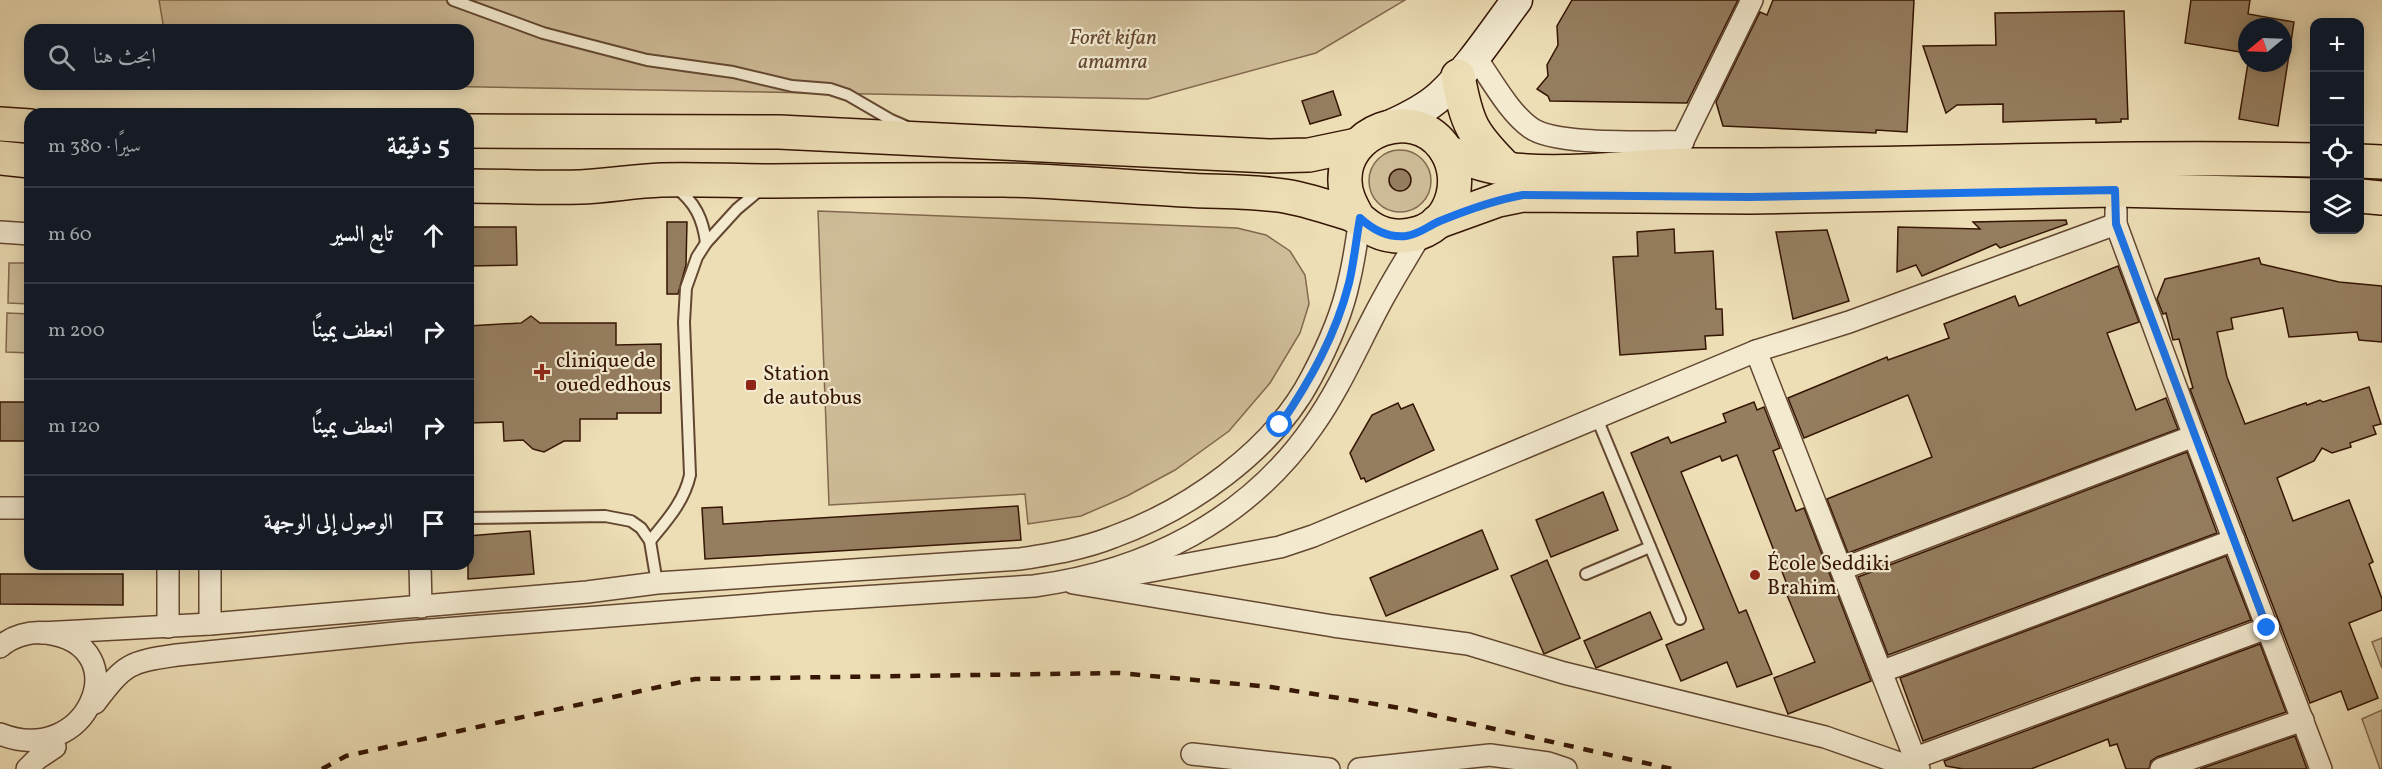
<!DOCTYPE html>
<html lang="ar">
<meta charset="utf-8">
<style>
:root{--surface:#171b24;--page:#20242c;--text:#f1f3f6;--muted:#9ea1a6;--line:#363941}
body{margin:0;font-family:Vollkorn,Amiri,serif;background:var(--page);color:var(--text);direction:rtl}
.controls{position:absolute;right:18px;top:18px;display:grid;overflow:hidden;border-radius:12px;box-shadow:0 3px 15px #0003}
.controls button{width:54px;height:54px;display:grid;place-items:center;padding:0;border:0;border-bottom:2px solid var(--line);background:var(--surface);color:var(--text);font:30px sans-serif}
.compass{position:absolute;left:2238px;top:18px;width:54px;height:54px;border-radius:50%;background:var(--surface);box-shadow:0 3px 15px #0003;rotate:251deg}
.stop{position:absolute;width:18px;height:18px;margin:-14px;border:4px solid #1a73e8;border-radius:50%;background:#fff}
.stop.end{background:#1a73e8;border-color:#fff;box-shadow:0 2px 6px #0008}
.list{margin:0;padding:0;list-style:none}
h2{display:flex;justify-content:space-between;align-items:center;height:78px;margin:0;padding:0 24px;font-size:26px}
h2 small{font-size:20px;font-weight:400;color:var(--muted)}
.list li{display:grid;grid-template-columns:39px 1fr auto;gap:18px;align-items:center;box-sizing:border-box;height:96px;padding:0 24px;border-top:2px solid var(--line)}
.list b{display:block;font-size:22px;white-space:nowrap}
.list em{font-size:20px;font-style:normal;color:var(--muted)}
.icon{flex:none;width:33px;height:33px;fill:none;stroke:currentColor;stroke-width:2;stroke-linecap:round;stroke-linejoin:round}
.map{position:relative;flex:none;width:2382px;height:769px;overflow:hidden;direction:ltr}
.search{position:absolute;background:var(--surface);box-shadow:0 3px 15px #0003;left:24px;top:24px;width:450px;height:66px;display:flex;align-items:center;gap:15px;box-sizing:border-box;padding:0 21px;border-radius:18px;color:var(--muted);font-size:22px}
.panel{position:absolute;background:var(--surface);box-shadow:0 3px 15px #0003;left:24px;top:108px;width:450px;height:462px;border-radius:18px;direction:rtl}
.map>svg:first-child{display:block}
.green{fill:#cebc98;stroke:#82684e;stroke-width:1.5}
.building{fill:#957e60;stroke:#351503;stroke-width:1.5}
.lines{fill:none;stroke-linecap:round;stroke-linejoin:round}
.lane-casing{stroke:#634730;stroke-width:14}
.street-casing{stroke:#634730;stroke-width:24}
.secondary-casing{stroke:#351503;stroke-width:33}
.primary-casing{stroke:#351503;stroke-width:36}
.lane{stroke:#f3ead0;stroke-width:10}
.street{stroke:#f3ead0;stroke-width:21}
.secondary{stroke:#f3ead0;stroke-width:30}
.primary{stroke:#eddeb6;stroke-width:33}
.rail{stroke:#351503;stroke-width:4.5;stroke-dasharray:10 10;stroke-linecap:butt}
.route{stroke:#1a73e8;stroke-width:8}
.poi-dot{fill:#8f2418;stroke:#f3ead0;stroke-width:2}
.labels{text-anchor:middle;stroke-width:4.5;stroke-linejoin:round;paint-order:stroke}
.park-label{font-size:21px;font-style:italic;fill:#634730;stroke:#f3ead0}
.poi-label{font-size:21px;fill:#351503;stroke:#f3ead0;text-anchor:start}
</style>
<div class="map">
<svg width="2382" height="769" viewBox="0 0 2382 769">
<rect width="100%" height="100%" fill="#eddeb6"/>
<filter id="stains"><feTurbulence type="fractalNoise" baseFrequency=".00333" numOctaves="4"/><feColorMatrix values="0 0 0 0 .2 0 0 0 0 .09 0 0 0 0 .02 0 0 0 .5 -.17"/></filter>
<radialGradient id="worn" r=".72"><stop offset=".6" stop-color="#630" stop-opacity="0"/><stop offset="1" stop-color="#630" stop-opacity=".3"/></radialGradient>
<g class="green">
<path d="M159,0H1405L1316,53L1148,99L321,84H468V30H164Z"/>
<circle cx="1400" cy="181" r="31"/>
<path d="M818,211L1237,228L1266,235L1290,251L1305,275L1309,304L1300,333L1270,383L1229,431L1175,470L1127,496L1081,516L1028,524L1025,494L829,505Z"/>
<path d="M9,263H30V304L8,303Z"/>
<path d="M7,313L30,314V353L6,352Z"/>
<path d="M2382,638V668L2372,642Z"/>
<path d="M2382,710V769H2380L2362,719Z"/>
</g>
<g class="building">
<path d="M1572,0H1738L1687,103L1550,101L1548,96L1537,89L1548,76L1547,65L1558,45L1557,26Z"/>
<path d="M1773,0H1914L1907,132L1876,130V133L1723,126L1716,102L1760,12L1767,15Z"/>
<path d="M2191,0H2250L2248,14L2294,22L2278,126L2239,119L2248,63H2283V27H2247V53L2185,43Z"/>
<path d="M2124,11L2128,119H2121V122L2096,123V119L2003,122V104L1957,105L1946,113L1923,46L1996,45L1995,13Z"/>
<path d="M1333,91L1341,115L1310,124L1302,101Z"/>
<circle cx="1400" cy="180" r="11"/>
<path d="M2066,220L2067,224L2000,248L1996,244L1922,276L1916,265L1897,272L1898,227L1980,229L1973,222Z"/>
<path d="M667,222H687L686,265L678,294H667Z"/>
<path d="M468,227H516L517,265L468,266Z"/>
<path d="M1674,229L1675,253L1713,251L1716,309H1722L1723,335L1705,336L1706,349L1620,355L1613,257L1638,256L1637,232Z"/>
<path d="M1827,230L1849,301L1793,319L1776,232Z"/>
<path d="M2259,258L2261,264L2339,282L2382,286V342L2359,340L2357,332L2289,337L2283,308L2231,318L2233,329L2217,332L2227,377L2245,424L2306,403L2307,405L2320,400L2323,402L2369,387L2381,424L2373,426L2376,434L2350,443L2351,447L2332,453L2322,448L2314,461L2277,478L2293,521L2349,500L2373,562L2369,564L2382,599V610L2349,623L2378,698L2348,710L2341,691L2310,703L2190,389L2193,388L2179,339L2173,340L2166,313L2163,314L2157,299L2165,279Z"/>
<path d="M2118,266L2139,322L2107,333L2136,410L2166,398L2178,429L1848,553L1827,499L1932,457L1908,395L1804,438L1788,398L1887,357L1888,360L1949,338L1944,324L2015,296L2019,306Z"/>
<path d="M531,316L540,323H616V345L661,344V413H617V419H580V441H564L544,452L533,449L523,440L504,441L503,422L468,423V326L521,323Z"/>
<rect x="0" y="402" width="30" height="39"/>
<path d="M1754,402L1757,410L1764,407L1780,448L1773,451L1796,511L1804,508L1871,681L1788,714L1774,678L1815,662L1784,588L1788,587L1737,455L1722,461L1720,456L1681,472L1739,613L1746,610L1772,674L1737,687L1727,662L1681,681L1666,645L1704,629L1631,453L1668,437L1671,443L1726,422L1723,414Z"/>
<path d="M1398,403L1401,409L1413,404L1434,450L1366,482L1364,478L1361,479L1350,453L1372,415Z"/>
<path d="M2187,452L2217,533L1888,655L1858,577Z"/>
<path d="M1603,492L1618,530L1551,557L1536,520Z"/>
<path d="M1018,506L1021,540L705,559L702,508L722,507L723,524Z"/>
<path d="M1482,530L1498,569L1386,616L1370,578Z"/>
<path d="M530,531L534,574L468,579V536Z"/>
<path d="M2226,556L2251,620L1923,741L1900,678Z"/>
<path d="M1547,560L1580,638L1544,654L1511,576Z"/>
<path d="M0,574H123V605L0,604Z"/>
<path d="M1650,612L1662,639L1596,668L1584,641Z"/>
<path d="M2260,644L2286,712L2157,757L2151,761L2149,769H2126L2117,744L2110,746L2108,739L2031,769H1963L1946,766L1944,761Z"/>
<path d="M2295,736L2307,769H2200Z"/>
</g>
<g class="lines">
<g class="lane-casing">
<g id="lane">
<path d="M453,0L543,33L647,60L733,72L792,86L830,89L848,95L891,120L905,126"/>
<path d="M676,188C695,202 703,219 706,243"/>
<path d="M1596,416L1680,619"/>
<path d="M468,518L605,516L631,521L641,528L650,541L657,583"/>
<path d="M650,541C667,520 684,502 690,475L684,322L686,288L697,257L706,243L737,209L761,189"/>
<path d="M1586,574L1650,547"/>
</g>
</g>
<g class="street-casing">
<g id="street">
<path d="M1474,55C1490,77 1509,113 1531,128C1556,146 1649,141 1683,142"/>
<path d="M1677,153L1752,0"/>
<path d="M2116,210V224L2194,436L2321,769"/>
<path d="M0,232L30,234"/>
<path d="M1756,351L1919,769"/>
<path d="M0,508H30"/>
<path d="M210,564V624"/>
<path d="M420,564L421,607"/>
<path d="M1842,569L2194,436"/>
<path d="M1124,576L1280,547L1313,536L1756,351L1849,322L2116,224"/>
<path d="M1073,583L1333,626L1468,644L1564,673L1825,737L1916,769"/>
<path d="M168,627V564"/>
<path d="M41,633L210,624L587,592L657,583L1020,559C1051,554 1083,549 1113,537C1188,510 1273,451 1311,378C1327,348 1342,315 1349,281C1354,261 1357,239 1360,218"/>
<path d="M0,647C12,636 30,631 47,633C139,646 88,769 0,734"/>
<path d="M1883,671L2234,540"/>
<path d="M95,703C125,664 128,662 177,655L405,632L814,600L1034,586C1146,571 1248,520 1313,426C1342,385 1361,338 1385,295C1397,273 1410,253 1422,232"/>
<path d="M1192,754L1329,769"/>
<path d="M1915,758L2267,628"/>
<path d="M27,769L37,759L55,747"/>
<path d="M1359,769L1490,755L1548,763L1566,769"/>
<path d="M2161,769L2303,720"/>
</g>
</g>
<g class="secondary-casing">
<path id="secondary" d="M1389,126C1407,118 1426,109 1441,95C1470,68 1493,32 1517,0"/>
</g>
<g class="primary-casing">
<g id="primary">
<path d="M1458,76C1467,125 1472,134 1507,169"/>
<path d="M0,124L30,126"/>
<path d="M468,131L779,132L1269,156L1309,155L1357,145"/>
<path d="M1447,152C1467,159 1487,167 1508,169C1566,177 1634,165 1694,165C1901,166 2107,155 2314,160"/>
<path d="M0,158L30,161"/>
<path d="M2360,161L2382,162"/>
<path d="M468,186C505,186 543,188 580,187C607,186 634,181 661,180C698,179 736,181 773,181C850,180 927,179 1004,180C1064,181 1125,187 1185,190C1217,192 1260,191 1290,197C1311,201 1331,208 1350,214C1359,217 1363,223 1371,228C1385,237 1403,238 1419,233C1455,221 1465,175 1443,146C1412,105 1343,131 1345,181C1345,194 1351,205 1357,216"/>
<path d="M2360,196L2382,198"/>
<path d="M1437,222L1498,200L1523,195L1750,197L2115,190L2314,195"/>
</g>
</g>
<use href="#lane" class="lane"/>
<use href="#street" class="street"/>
<use href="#secondary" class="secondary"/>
<use href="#primary" class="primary"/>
<path class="rail" d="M322,769L346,756L695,679L1119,673L1271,687L1406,709L1672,769"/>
</g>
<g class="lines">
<path class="route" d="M1280,425C1310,381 1336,335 1349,283C1354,262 1356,240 1360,218C1373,230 1388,238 1406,236C1420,234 1428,226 1440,221C1467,210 1495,200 1523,195L1749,197L2115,190L2116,224L2267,628"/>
</g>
<g class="poi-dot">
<path d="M539 363h6v6h6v6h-6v6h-6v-6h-6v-6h6z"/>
<rect x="745" y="379" width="12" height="12" rx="3"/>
<circle cx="1755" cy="575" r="6"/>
</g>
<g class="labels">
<g class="park-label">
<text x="1113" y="44">Forêt kifan<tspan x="1113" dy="24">amamra</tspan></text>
</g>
<g class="poi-label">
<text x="556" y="367">clinique de<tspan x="556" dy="24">oued edhous</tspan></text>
<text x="763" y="380">Station<tspan x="763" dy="24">de autobus</tspan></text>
<text x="1767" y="570">École Seddiki<tspan x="1767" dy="24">Brahim</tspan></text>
</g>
</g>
<rect width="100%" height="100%" filter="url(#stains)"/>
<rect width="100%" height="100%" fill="url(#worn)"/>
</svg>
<div class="controls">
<button>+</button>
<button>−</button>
<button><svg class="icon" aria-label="locate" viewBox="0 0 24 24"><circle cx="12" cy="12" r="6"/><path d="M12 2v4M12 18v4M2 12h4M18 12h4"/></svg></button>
<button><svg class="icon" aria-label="layers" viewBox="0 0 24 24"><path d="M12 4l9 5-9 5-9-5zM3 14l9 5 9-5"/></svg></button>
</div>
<svg class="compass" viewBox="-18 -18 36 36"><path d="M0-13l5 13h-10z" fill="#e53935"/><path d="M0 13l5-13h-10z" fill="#9ea1a6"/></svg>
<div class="stop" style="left:1280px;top:425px"></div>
<div class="stop end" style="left:2267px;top:628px"></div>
<div class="search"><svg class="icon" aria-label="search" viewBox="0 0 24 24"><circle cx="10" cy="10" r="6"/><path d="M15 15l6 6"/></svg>ابحث هنا</div>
<section class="panel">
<h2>5 دقيقة<small>سيرًا · 380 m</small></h2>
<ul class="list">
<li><svg class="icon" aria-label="ahead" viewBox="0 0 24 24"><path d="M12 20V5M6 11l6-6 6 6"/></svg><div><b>تابع السير</b></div><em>60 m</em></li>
<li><svg class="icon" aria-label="right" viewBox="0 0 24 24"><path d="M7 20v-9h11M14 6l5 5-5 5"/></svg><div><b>انعطف يمينًا</b></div><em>200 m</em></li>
<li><svg class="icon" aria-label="right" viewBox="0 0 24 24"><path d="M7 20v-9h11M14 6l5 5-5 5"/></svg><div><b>انعطف يمينًا</b></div><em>120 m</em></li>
<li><svg class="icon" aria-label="arrive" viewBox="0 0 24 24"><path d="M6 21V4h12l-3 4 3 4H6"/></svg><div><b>الوصول إلى الوجهة</b></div></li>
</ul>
</section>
</div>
